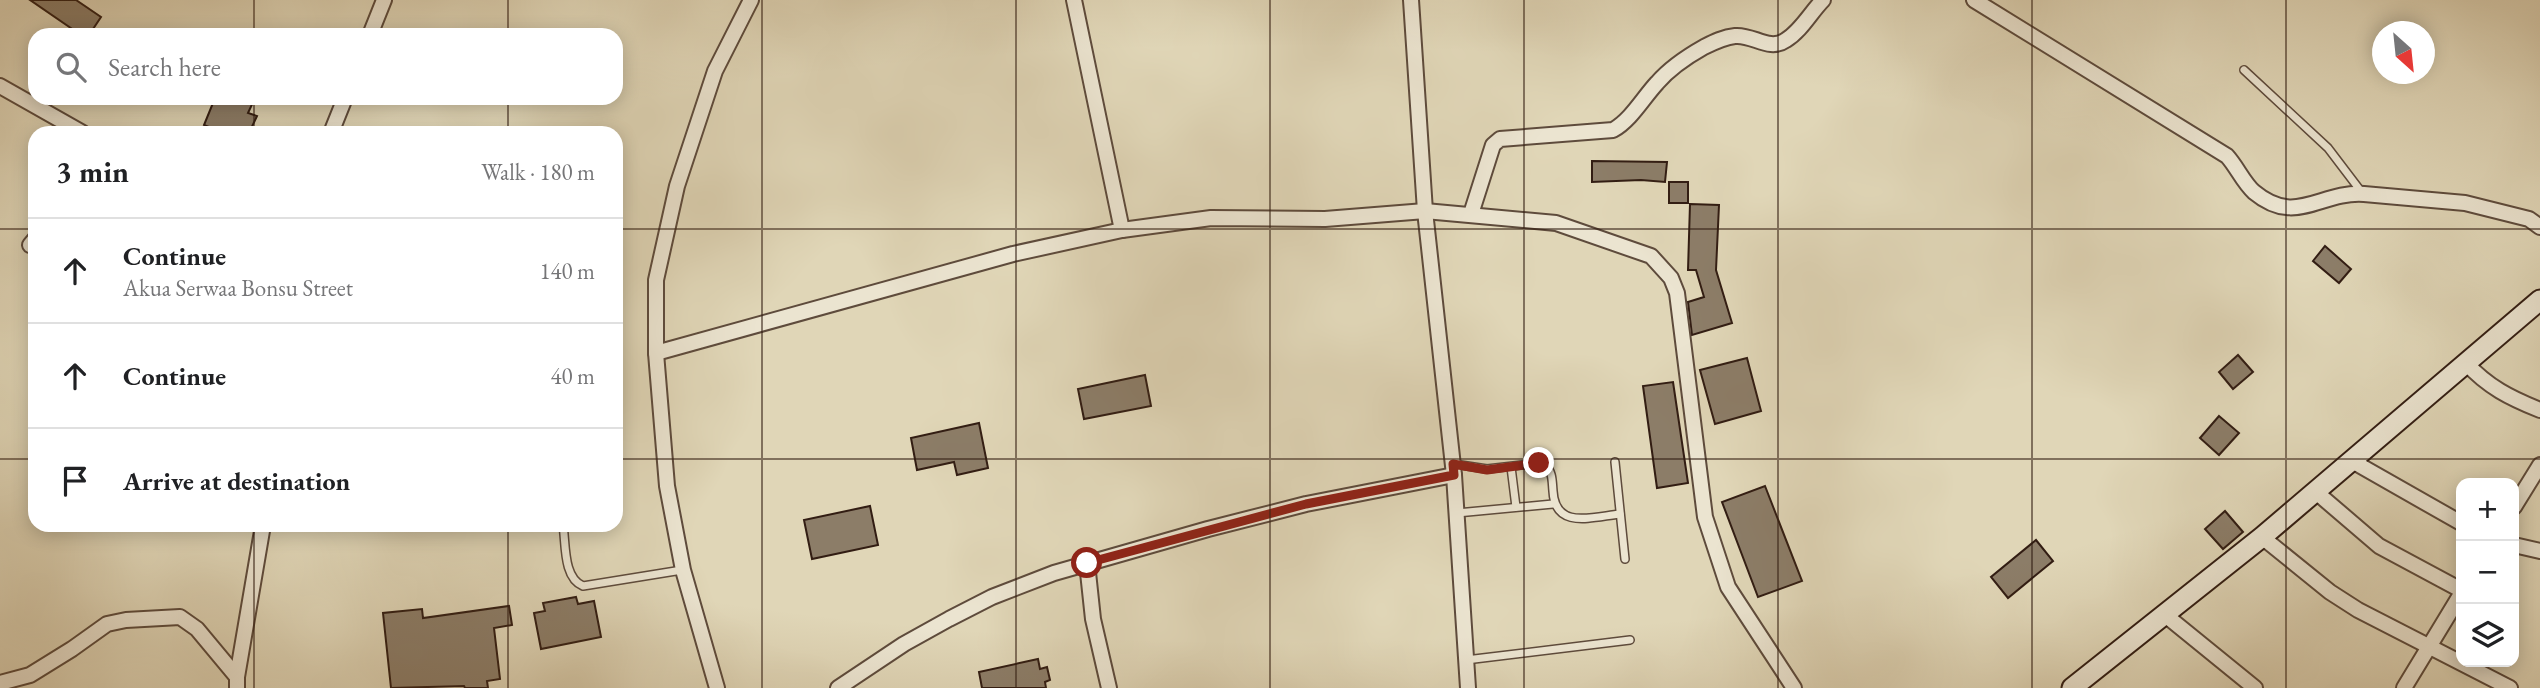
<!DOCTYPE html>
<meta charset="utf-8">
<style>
:root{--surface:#fff;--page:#f6f6f6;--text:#202124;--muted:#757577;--line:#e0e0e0}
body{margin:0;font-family:"EB Garamond",serif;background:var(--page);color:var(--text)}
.controls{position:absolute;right:21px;bottom:21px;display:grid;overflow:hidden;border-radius:14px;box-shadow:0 4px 18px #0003}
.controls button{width:63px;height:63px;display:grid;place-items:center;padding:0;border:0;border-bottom:2px solid var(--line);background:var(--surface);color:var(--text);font:35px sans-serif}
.compass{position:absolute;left:2372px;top:21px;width:63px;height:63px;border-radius:50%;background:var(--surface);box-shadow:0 4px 18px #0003;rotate:153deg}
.stop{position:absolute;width:21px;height:21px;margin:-16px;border:5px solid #8f2418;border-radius:50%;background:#fff}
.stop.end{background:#8f2418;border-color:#fff;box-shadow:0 2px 7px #0008}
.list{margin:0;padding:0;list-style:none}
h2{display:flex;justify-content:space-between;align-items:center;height:91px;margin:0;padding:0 28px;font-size:30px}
h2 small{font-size:23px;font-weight:400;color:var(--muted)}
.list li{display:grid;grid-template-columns:46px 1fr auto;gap:21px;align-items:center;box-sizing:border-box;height:105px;padding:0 28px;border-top:2px solid var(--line)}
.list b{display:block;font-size:26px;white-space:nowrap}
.list p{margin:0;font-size:23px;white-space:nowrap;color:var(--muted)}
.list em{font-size:23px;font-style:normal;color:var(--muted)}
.icon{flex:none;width:38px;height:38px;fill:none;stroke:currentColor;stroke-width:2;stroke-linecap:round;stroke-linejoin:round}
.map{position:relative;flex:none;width:2540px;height:688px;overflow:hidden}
.search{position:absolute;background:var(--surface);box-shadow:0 4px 18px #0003;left:28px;top:28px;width:595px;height:77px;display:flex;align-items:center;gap:18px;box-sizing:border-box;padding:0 24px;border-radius:21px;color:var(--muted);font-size:26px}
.panel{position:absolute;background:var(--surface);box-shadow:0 4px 18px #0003;left:28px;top:126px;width:595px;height:406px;border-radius:21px}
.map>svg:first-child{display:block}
.building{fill:#8c7d68;stroke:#321d13;stroke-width:2}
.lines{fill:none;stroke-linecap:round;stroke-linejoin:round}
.lane-casing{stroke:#5e4b3c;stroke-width:10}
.street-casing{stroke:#5e4b3c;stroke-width:18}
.secondary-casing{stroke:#321d13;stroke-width:23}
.lane{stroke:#ebe4d0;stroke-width:7}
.street{stroke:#ebe4d0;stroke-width:14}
.secondary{stroke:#ebe4d0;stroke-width:19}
.route{stroke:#8f2418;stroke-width:9}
.grid{fill:none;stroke:#321d13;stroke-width:2;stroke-opacity:0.55}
</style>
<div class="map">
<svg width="2540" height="688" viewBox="0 0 2540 688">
<rect width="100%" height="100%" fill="#e0d6b7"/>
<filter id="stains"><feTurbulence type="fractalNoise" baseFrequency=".00286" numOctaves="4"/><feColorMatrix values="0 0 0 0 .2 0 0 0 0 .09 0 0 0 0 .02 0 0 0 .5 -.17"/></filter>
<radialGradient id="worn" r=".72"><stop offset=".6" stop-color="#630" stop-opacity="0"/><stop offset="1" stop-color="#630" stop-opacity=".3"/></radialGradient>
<g class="building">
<path d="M30,0H76L101,17L89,35H81Z"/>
<path d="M215,98H255L248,113L257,116L249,133H223L204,125Z"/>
<path d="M1592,161L1667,162L1665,182L1641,180L1592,182Z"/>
<rect x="1669" y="182" width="19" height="21"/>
<path d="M1690,204L1719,205L1716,270L1732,323L1692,335L1688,302L1704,297L1696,270H1688Z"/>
<path d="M2325,246L2351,269L2339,283L2313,261Z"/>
<path d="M2238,355L2253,372L2233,389L2219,372Z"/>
<path d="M1747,358L1761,411L1715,424L1700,370Z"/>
<path d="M1145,375L1151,406L1084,419L1078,389Z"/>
<path d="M1673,382L1688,483L1657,488L1643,386Z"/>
<path d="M2219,416L2239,433L2219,455L2200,438Z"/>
<path d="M979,423L988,468L957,475L954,462L917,470L911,438Z"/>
<path d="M1765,486L1802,581L1758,597L1722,502Z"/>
<path d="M870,506L878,545L812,559L804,520Z"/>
<path d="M2225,511L2243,532L2223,549L2205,529Z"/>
<path d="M2036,540L2053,561L2008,598L1991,577Z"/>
<path d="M576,597L578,604L594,601L601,637L541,649L534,613L545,611L543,603Z"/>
<path d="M509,606L512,625L494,628L500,679L487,681L488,688H465L464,686L391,688L383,613L422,609L423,618Z"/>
<path d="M1038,659L1040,669L1047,667L1050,680L1045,682L1046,688H982L979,672Z"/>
</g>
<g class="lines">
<g class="lane-casing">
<g id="lane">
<path d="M2244,70L2328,148L2363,194"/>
<path d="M1615,462L1625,559"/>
<path d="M1454,464L1487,469L1539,463L1545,465C1553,472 1552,481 1553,491C1555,530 1592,517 1620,514"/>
<path d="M1511,467L1516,507"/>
<path d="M1457,513L1553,504"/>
<path d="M563,525C566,544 563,578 583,586L682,570"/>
<path d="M1466,660L1630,640"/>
</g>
</g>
<g class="street-casing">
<g id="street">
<path d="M1074,0L1122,230"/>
<path d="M1411,0L1425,211L1454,475L1468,688"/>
<path d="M1974,0L2227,156C2237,167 2243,182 2254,192C2296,227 2320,191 2364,194L2465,203L2529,219L2540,227"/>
<path d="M370,35L384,0"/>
<path d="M0,86L83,133"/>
<path d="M331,133L345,98"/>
<path d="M1471,214L1493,145L1500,139L1613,130C1631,120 1643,98 1657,83C1669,69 1688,56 1704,47C1714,42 1724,37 1735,36C1753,34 1769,52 1786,40C1801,31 1811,12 1823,0"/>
<path d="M30,245L35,239"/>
<path d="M656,353L1013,254L1122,230L1211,218L1325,219L1425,211L1556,223L1651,256L1671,278L1677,293L1705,517L1728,587L1794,688"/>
<path d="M2466,363C2488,387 2510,398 2540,410"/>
<path d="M2352,461L2461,523"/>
<path d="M2316,492L2379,546L2461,590"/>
<path d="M2514,507L2540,465"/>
<path d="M2262,537L2330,592L2358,610L2510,688"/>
<path d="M2514,545L2540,551"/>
<path d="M1087,563L1093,619L1109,688"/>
<path d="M2164,614L2255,688"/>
<path d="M0,683L30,675L72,649L107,624L126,620L180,617L197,629L237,677"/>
<path d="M237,688V677L263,525"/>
<path d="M717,688L683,570L667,486L656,353V280L677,186L715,71L751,0"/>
<path d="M838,688L904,644L949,619L992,597L1054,573L1208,529L1306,504L1454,475"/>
<path d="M2404,688L2461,594"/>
</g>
</g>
<g class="secondary-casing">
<path id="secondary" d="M2072,688L2262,537L2540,300"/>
</g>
<use href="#lane" class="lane"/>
<use href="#street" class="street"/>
<use href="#secondary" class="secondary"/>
</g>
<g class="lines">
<path class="route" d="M1087,563L1306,504L1454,475L1453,464L1487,470L1539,463"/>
</g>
<path class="grid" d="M254,0V35M508,0V35M762,0V688M1016,0V688M1270,0V688M1524,0V688M1778,0V688M2032,0V688M2286,0V688M254,98V133M508,98V133M0,229H35M616,229H2540M0,459H35M616,459H2540M254,525V688M508,525V688"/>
<rect width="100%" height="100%" filter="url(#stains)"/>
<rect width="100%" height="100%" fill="url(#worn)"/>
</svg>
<div class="controls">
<button>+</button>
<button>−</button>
<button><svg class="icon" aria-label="layers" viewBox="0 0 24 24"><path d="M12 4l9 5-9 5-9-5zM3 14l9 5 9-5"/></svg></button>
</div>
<svg class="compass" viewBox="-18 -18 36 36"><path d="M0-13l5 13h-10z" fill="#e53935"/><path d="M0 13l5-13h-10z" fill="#757577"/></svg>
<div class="stop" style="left:1087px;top:563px"></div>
<div class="stop end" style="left:1539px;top:463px"></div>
<div class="search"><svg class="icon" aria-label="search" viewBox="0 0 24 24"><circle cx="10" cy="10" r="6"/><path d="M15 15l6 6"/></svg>Search here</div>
<section class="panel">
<h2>3 min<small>Walk · 180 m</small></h2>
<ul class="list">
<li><svg class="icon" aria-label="ahead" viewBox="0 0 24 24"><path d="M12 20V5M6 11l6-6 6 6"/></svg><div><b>Continue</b><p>Akua Serwaa Bonsu Street</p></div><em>140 m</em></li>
<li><svg class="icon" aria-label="ahead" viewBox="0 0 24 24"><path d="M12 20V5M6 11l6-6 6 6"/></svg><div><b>Continue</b></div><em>40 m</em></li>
<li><svg class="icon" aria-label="arrive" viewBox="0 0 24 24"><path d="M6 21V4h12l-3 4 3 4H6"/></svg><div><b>Arrive at destination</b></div></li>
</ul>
</section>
</div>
